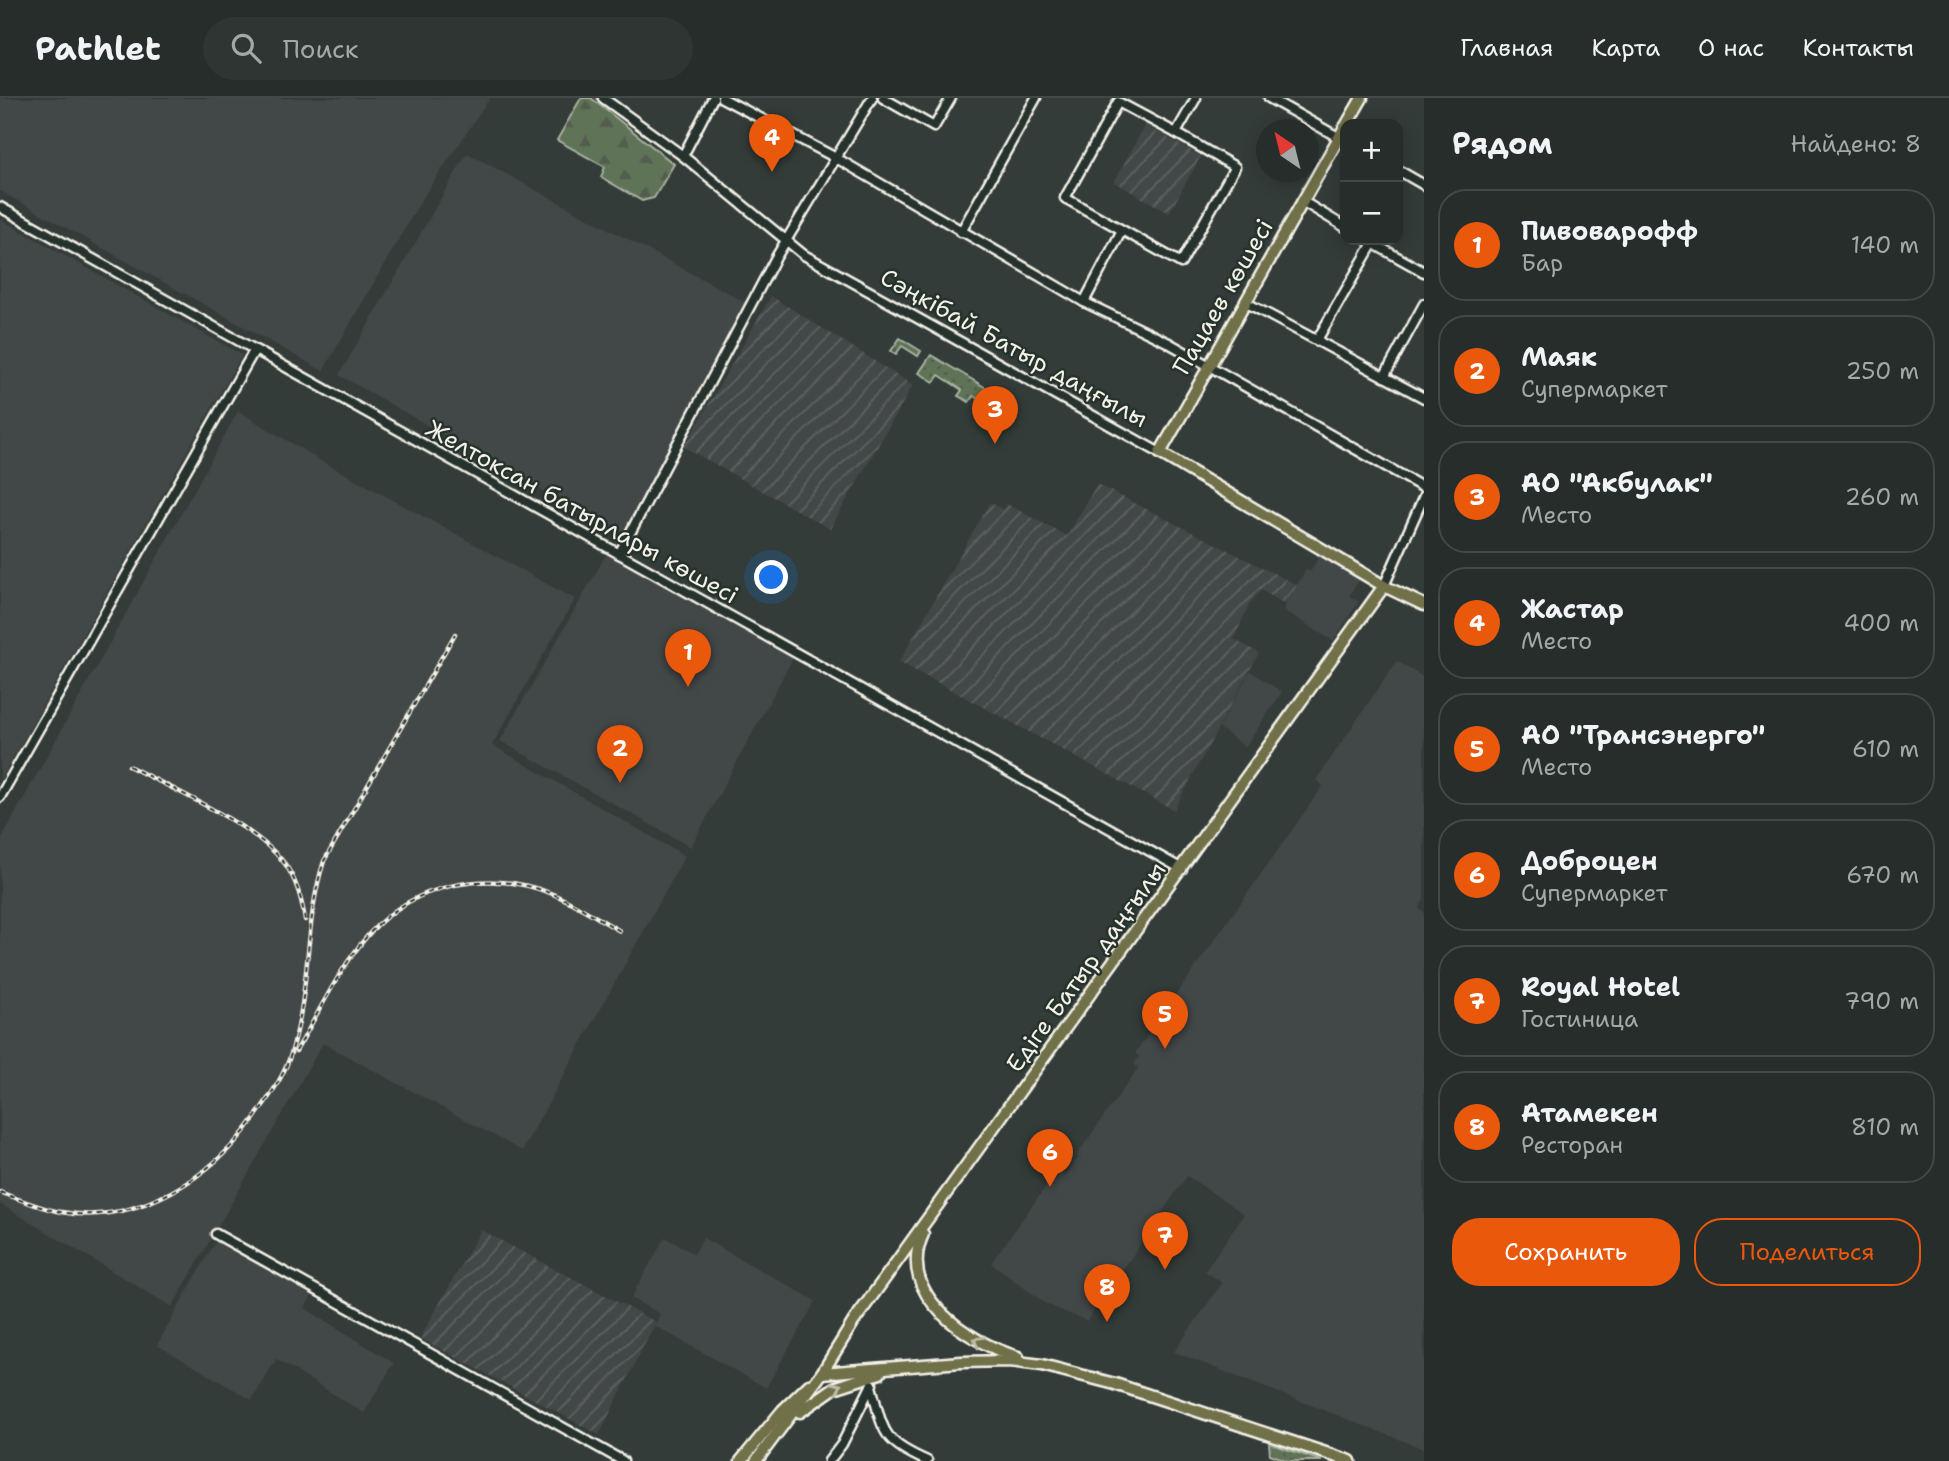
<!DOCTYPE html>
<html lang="ru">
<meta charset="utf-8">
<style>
:root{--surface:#262d2b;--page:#2e3533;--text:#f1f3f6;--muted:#a4a8a9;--line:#424947;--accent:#ea580c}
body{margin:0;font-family:"Shantell Sans",sans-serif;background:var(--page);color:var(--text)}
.controls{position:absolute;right:21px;top:21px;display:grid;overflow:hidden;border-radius:14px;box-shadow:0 4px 18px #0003}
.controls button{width:63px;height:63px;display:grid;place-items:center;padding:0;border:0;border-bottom:2px solid var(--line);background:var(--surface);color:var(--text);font:35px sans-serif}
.compass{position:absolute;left:1256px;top:21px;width:63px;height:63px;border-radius:50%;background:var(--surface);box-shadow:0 4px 18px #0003;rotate:325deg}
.you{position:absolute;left:772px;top:480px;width:24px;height:24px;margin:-18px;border:5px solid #fff;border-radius:50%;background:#1a73e8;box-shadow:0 0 0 10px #1a73e833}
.badge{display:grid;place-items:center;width:46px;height:46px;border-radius:50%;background:var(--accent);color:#fff;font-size:23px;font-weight:700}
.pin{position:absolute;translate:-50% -58px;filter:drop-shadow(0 2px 4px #0008)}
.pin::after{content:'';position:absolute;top:37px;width:24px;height:21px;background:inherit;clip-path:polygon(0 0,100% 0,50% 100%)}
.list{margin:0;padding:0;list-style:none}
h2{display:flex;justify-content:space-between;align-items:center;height:91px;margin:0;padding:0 28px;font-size:30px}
h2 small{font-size:23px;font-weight:400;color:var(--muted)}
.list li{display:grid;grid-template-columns:46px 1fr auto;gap:21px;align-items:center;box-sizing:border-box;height:112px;margin:0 14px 14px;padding:0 14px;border:2px solid var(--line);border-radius:28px}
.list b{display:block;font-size:26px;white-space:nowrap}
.list p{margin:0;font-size:23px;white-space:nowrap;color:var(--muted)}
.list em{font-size:23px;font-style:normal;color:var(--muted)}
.actions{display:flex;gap:14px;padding:21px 28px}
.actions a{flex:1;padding:16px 0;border:2px solid var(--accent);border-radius:28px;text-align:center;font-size:24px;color:var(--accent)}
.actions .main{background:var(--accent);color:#fff}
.icon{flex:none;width:38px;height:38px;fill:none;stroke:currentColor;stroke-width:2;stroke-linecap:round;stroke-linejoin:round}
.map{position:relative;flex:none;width:1424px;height:1363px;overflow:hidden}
header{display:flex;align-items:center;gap:42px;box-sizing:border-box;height:98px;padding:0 35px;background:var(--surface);border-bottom:2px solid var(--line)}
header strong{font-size:33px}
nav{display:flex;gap:38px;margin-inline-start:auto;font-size:24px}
.search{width:490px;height:63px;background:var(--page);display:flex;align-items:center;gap:18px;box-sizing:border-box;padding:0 24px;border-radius:38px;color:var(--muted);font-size:26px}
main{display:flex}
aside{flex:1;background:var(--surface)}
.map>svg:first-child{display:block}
.built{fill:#434747}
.industrial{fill:url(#industrial-furrows)}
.grass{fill:url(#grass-dots);stroke:#a9b2a0;stroke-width:2}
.forest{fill:url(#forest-firs);stroke:#a9b2a0;stroke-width:2}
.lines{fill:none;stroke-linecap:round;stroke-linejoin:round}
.minor-casing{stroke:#f4f1e8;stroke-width:13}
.major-casing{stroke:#f4f1e8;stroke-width:15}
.minor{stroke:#26332d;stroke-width:8}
.major{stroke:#70704a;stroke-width:10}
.rail-casing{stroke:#f4f1e8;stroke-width:4.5}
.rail{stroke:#26332d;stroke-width:2;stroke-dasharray:5;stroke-linecap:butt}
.oneway{stroke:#bfbda9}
.labels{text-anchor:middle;stroke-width:5;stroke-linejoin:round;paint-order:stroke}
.street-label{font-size:24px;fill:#f4f1e8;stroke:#26332d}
</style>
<header>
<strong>Pathlet</strong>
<div class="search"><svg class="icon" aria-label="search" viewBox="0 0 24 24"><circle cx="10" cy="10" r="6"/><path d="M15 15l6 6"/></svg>Поиск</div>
<nav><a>Главная</a><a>Карта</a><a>О нас</a><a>Контакты</a></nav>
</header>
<main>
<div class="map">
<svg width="1424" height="1363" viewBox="0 0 1424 1363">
<defs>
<pattern id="industrial-furrows" width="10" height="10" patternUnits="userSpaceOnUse" patternTransform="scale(1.75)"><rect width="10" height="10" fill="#434747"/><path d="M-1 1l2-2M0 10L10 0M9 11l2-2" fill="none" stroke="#5f6262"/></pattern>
<pattern id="grass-dots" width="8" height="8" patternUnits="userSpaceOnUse" patternTransform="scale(1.75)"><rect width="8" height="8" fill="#5e7357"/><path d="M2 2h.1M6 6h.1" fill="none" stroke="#525b4e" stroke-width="1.8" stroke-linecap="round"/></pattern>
<pattern id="forest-firs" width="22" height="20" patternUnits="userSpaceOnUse" patternTransform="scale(1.75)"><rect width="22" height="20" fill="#5e7357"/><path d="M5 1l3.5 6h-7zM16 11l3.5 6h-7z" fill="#525b4e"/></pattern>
</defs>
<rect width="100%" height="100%" fill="#333c39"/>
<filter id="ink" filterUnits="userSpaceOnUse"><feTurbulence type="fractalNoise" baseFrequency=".0143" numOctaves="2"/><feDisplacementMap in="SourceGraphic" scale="14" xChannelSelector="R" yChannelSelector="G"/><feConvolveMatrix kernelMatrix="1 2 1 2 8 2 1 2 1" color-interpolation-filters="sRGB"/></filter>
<g filter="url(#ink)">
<g class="built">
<path d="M0,0H490L422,101L323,273L0,93Z"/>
<path d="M467,55L745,204L622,438L339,277Z"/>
<path d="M0,121L242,257L0,683Z"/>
<path d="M238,313L318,361L575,501L492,647L685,758L522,1053L323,945L172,1209L0,1106V743Z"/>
<path d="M607,455L794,558L691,749L500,643Z"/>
<path d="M1319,458L1360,481L1349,498L1359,504L1333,543L1283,512L1306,471L1310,474Z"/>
<path d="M1397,563L1424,580V802L1419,810L1424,814V1351L1174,1254L1222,1185L1205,1173L1244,1116L1187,1078L1155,1124L1178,1139L1164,1159L1142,1144L1087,1223L1046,1206L991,1165L1057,1073L1065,1078L1078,1060L1076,1058L1138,970L1134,966L1139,958L1135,955L1323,688L1316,682Z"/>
<path d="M1250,573L1282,594L1245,649L1219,630Z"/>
<path d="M218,1139L314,1194L305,1210L394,1265L364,1315L276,1261L252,1302L157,1247Z"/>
<path d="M665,1139L694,1156L703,1140L816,1203L766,1290L655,1228L660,1216L631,1200Z"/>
</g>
<g class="industrial">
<path d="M1145,27L1201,58L1169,115L1114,84Z"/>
<path d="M771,198L913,287L830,431L684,349Z"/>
<path d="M1097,386L1297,487L1286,507L1261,492L1249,507L1234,541L1259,555L1174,712L899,564L990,404L1004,412L1007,406L1067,438Z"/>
<path d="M481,1132L656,1224L599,1337L420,1240Z"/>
</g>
<g class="grass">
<path d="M931,257L998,297L991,308L973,298L969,304L958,298L962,292L939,277L934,284L919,275Z"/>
<path d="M1269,1345L1322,1363H1288L1270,1356Z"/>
</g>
<g class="forest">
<path d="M581,0H591L674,66L654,100L642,103L601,79L605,69L557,42Z"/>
<path d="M900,240L921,253L918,258L902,248L896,256L891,253Z"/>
</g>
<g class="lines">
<g class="minor-casing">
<g id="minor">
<path d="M603,0L683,58L804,157L1160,355"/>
<path d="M722,0L838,61L1084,204L1167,244L1424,390"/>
<path d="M883,0L934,29L951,0"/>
<path d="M1269,0L1345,43"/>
<path d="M683,58L713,0"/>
<path d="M1398,72L1424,87"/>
<path d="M1302,103L1345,129"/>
<path d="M0,109L1182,771"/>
<path d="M1122,132L1181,165L1235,69L1176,35L1196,0"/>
<path d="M961,134L1036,0"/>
<path d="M1367,142L1424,174"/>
<path d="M1084,204L1122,132L1065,100L1118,4L1176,35"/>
<path d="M1245,204L1424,300"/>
<path d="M1317,242L1373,145"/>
<path d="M1384,279L1424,206"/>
<path d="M619,456L775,161L872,0"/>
<path d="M1384,488L1424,398"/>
<path d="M0,699L254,253"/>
<path d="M216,1136L623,1363"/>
<path d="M871,1288C884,1334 881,1343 927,1363"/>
<path d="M829,1363L842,1346L872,1286"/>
</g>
</g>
<g class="major-casing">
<g id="major">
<path d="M1347,26L1362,0"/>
<path d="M1345,29L1160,355L1384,488L1424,507"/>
<path d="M923,1136C895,1197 968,1244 1018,1259"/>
<path d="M822,1275L961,1264L1009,1263L1042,1267L1115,1286L1350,1363"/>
<path d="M800,1314L834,1290L880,1275"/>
<path d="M741,1363L783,1312L809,1287"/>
<path d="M756,1363L822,1275L854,1223L1384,488"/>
</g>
</g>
<use href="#minor" class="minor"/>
<use href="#major" class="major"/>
<g class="rail-casing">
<g id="rail">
<path d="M129,668C173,692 256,727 285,766C297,783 302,802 305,822"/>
<path d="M296,953C319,915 339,870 369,836C414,785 488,771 550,795C574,804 597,820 620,833"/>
<path d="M0,1094C20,1102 40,1110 61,1114C138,1128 214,1078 256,1018C270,998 286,975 292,952C311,890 304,825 324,763L455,536"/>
</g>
</g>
<use href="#rail" class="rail"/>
</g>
<defs><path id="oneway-chevron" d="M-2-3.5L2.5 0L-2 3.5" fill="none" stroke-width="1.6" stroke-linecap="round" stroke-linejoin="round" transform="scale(1.75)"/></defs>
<g class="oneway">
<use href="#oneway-chevron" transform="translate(978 1243) rotate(-150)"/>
<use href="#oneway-chevron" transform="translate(837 1289) rotate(-24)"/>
</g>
</g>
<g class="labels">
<g class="street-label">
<text transform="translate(1223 199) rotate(-60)" y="8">Пацаев көшесі</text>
<text transform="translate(1014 250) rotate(29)" y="8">Сәңкібай Батыр даңғылы</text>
<text transform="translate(582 414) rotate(29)" y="8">Желтоксан батырлары көшесі</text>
<text transform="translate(1086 869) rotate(-54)" y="8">Едіге Батыр даңғылы</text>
</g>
</g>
</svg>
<div class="controls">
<button>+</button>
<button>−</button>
</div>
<svg class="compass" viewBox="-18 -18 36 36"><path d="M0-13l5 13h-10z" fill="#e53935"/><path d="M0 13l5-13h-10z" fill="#a4a8a9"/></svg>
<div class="you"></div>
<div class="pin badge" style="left:688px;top:589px">1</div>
<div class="pin badge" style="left:620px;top:685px">2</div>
<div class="pin badge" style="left:995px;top:346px">3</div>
<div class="pin badge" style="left:772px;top:74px">4</div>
<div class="pin badge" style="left:1165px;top:951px">5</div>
<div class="pin badge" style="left:1050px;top:1089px">6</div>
<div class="pin badge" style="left:1165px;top:1172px">7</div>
<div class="pin badge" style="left:1107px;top:1224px">8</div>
</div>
<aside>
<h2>Рядом<small>Найдено: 8</small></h2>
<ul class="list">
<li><span class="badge">1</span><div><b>Пивоварофф</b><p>Бар</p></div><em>140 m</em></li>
<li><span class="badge">2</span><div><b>Маяк</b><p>Супермаркет</p></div><em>250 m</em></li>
<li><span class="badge">3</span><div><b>АО &quot;Акбулак&quot;</b><p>Место</p></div><em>260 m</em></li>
<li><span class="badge">4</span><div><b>Жастар</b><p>Место</p></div><em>400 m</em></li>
<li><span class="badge">5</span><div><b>АО &quot;Трансэнерго&quot;</b><p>Место</p></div><em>610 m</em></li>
<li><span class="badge">6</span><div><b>Доброцен</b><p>Супермаркет</p></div><em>670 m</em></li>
<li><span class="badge">7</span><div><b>Royal Hotel</b><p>Гостиница</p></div><em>790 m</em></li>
<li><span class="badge">8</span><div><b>Атамекен</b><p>Ресторан</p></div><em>810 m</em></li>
</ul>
<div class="actions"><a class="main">Сохранить</a><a>Поделиться</a></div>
</aside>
</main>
